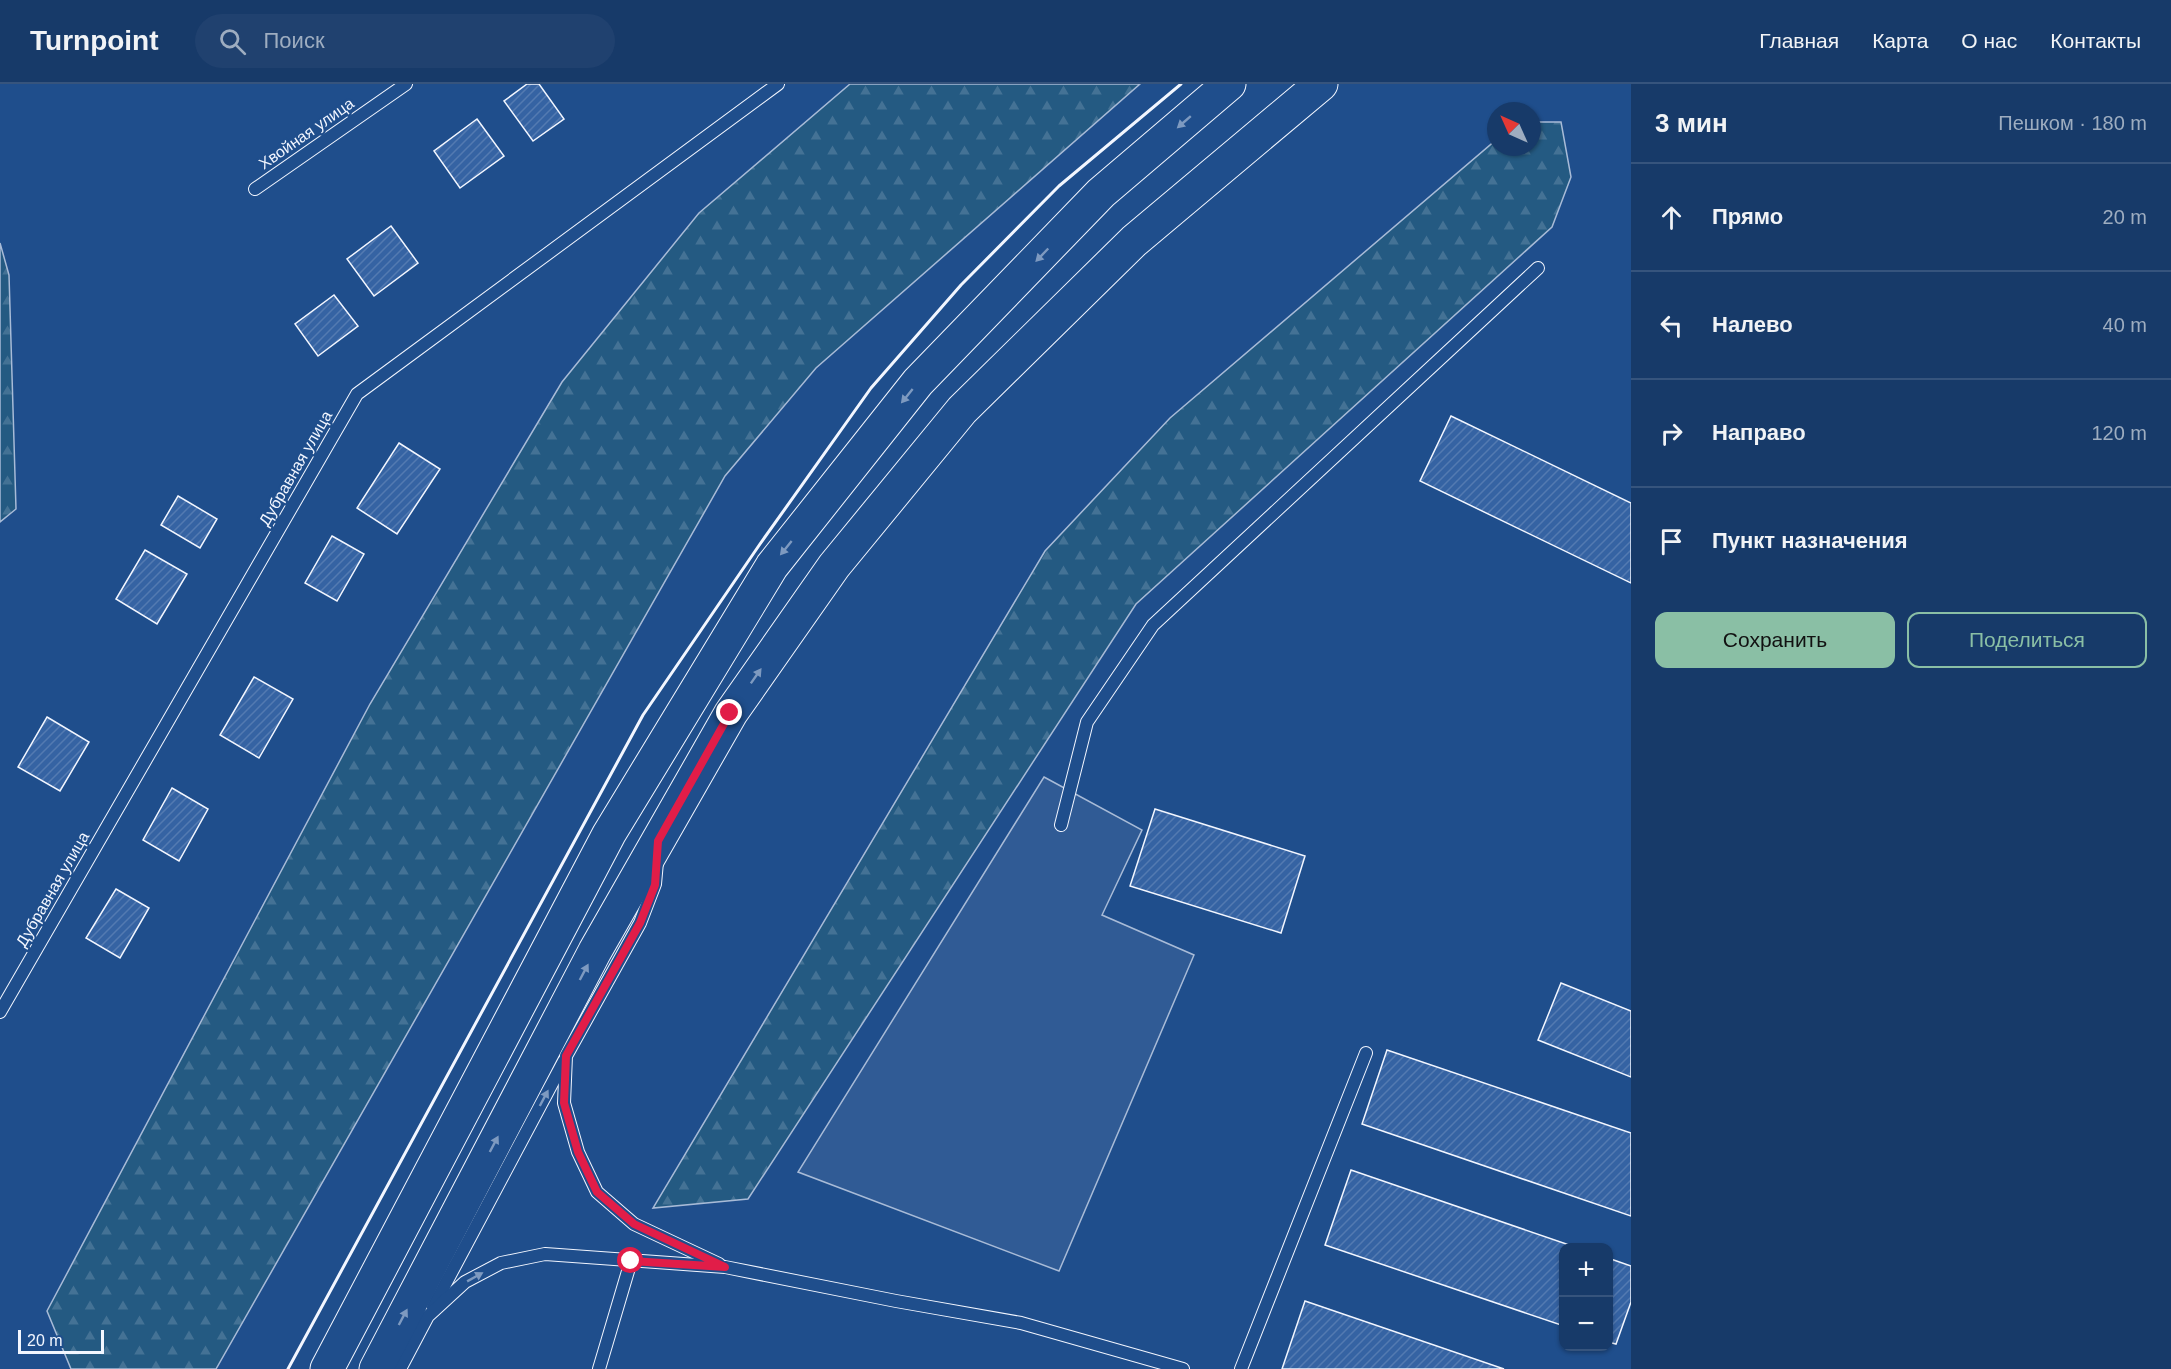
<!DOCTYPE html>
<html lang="ru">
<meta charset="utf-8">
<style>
:root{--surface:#173a69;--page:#20416f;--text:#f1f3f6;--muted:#9eadc0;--line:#36547d;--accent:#8abfa5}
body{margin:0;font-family:Arial,sans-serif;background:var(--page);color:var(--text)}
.controls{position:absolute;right:18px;bottom:18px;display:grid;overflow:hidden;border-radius:12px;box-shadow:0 2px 4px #0004}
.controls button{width:54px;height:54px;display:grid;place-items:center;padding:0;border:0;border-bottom:2px solid var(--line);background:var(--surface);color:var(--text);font:30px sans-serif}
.compass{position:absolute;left:1487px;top:18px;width:54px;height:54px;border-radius:50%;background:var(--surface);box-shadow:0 2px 4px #0004;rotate:315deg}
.scale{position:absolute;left:18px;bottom:15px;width:86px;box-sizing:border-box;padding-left:6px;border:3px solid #f2f6ff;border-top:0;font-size:16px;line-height:21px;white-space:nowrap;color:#f2f6ff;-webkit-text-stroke:4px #1f4e8c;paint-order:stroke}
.stop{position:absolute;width:18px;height:18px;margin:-14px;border:4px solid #e11d48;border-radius:50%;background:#fff}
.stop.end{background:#e11d48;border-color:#fff;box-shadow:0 2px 6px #0008}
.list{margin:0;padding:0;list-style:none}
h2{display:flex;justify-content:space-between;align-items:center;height:78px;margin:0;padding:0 24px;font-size:26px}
h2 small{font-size:20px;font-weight:400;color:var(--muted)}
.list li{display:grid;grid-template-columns:39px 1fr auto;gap:18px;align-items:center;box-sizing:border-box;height:108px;padding:0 24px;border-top:2px solid var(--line)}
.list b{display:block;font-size:22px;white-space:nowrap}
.list em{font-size:20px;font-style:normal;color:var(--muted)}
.actions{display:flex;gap:12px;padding:18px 24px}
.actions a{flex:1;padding:14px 0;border:2px solid var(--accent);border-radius:12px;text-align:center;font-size:21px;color:var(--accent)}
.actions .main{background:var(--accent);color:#111}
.icon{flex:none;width:33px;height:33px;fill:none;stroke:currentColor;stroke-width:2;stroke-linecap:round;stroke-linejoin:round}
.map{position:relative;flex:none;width:1631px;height:1285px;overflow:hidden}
header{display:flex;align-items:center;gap:36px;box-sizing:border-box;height:84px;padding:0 30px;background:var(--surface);border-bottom:2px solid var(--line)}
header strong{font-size:28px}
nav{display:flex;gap:33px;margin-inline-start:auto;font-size:21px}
.search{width:420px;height:54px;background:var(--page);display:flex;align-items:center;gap:15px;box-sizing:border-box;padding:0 21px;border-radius:33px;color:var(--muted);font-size:22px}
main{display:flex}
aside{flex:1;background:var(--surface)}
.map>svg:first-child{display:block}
.forest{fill:url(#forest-firs);stroke:#a8bbd7;stroke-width:1.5}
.parking{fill:#305b95;stroke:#a8bbd7;stroke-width:1.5}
.building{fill:url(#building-hatch);stroke:#f2f6ff;stroke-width:1.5}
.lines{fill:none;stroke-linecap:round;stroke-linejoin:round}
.lane-casing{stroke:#f2f6ff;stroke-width:14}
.secondary-casing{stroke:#f2f6ff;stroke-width:35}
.lane{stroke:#1f4e8c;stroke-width:12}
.secondary{stroke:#1f4e8c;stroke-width:33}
.wall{stroke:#f2f6ff;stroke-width:3}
.oneway{fill:#7e9ac0}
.route{stroke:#e11d48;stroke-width:8}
.labels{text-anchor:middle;stroke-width:4.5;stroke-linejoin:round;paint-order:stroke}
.street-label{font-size:16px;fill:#f2f6ff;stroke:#1f4e8c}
</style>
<header>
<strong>Turnpoint</strong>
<div class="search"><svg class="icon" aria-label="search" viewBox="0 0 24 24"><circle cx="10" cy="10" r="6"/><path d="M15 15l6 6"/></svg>Поиск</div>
<nav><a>Главная</a><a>Карта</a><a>О нас</a><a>Контакты</a></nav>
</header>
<main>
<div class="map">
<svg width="1631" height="1285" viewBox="0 0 1631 1285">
<defs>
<pattern id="forest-firs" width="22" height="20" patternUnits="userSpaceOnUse" patternTransform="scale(1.5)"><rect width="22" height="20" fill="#245a82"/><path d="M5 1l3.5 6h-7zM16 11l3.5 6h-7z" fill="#447295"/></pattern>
<pattern id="building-hatch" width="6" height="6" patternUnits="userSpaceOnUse" patternTransform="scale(1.5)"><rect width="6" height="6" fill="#3563a3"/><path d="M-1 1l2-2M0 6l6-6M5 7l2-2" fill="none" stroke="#537ab1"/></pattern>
</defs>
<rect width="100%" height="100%" fill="#1f4e8c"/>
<g class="forest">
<path d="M850,0H1140L816,284L725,392L216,1285H71L47,1227L370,620L562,298L699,129Z"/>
<path d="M1532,38H1561L1571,93L1552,143L1136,520L748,1115L653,1124L1045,467L1170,334L1496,56V63H1532Z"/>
<path d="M0,159L9,191L16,425L0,438Z"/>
</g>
<path class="parking" d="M1044,693L1142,746L1102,831L1194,871L1059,1187L798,1088Z"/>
<g class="building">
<path d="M527,0H539L564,35L533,57L504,17Z"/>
<path d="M477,35L504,72L460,104L434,67Z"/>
<path d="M391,142L418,179L374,212L347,175Z"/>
<path d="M334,211L358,242L318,272L295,240Z"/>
<path d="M1451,332L1631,419V499L1420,397Z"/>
<path d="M399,359L440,385L397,450L357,424Z"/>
<path d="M178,412L217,435L200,464L161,441Z"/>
<path d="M332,452L364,470L337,517L305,499Z"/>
<path d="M145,466L187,490L157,540L116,515Z"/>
<path d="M254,593L293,615L259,674L220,651Z"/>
<path d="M47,633L89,658L60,707L18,683Z"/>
<path d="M172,704L208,725L179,777L143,756Z"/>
<path d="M1155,725L1305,772L1281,849L1130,802Z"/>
<path d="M116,805L149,824L120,874L86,854Z"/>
<path d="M1561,899L1631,927V993L1538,956Z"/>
<path d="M1387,966L1631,1049V1132L1362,1040Z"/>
<path d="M1351,1086L1578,1164H1564V1242L1325,1161Z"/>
<path d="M1608,1174L1631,1182V1218L1616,1260L1608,1258Z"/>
<path d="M1305,1217L1504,1285H1282Z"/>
</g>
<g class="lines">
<g class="lane-casing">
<g id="lane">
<path d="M255,105L406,0"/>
<path d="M1061,741L1087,638L1153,541L1538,184"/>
<path d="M657,778L655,800L640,839L566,972L564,1019L578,1068L597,1108L634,1140L719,1180"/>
<path d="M0,928L357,310L778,0"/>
<path d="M433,1223L564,977"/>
<path d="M400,1285L428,1232L465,1198L501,1179L545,1170L725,1183L896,1217L1021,1239L1183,1285"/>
<path d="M599,1285L631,1177"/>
<path d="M1241,1285L1366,969"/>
</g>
</g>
<g class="secondary-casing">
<g id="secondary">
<path d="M327,1285L609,750L772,482L918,298L1101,109L1229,0"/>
<path d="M376,1285L595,867L731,629L834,482L962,326L1134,157L1321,0"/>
</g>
</g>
<use href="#lane" class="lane"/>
<use href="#secondary" class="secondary"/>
<path class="wall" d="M288,1285L643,631L760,460L871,304L961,201L1059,102L1181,0"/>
</g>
<defs><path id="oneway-solid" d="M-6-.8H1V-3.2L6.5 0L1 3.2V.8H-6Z" transform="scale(1.5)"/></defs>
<g class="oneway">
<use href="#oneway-solid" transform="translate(1184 38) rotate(139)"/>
<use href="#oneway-solid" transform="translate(1042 171) rotate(134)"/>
<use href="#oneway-solid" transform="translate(907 312) rotate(129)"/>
<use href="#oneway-solid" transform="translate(786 464) rotate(129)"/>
<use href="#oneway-solid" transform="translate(756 592) rotate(-55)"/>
<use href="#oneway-solid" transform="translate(584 888) rotate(-62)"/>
<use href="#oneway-solid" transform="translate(544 1014) rotate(-62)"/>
<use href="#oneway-solid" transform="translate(494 1060) rotate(-62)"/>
<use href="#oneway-solid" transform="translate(475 1193) rotate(-29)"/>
<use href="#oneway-solid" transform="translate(403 1233) rotate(-62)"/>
</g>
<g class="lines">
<path class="route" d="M631,1177L725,1183L634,1140L597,1108L578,1068L564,1019L566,972L640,839L655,801L658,757L730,629"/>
</g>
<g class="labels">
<g class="street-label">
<text transform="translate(306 49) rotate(-35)" y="6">Хвойная улица</text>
<text transform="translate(295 384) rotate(-60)" y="6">Дубравная улица</text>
<text transform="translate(52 805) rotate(-60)" y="6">Дубравная улица</text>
</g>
</g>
</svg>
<div class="controls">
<button>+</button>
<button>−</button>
</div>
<svg class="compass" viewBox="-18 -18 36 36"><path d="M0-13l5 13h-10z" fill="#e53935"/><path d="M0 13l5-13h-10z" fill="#9eadc0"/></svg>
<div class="scale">20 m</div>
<div class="stop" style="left:631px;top:1177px"></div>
<div class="stop end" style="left:730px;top:629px"></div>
</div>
<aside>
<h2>3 мин<small>Пешком · 180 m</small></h2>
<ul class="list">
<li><svg class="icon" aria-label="ahead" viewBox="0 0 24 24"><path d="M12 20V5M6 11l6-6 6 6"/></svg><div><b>Прямо</b></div><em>20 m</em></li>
<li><svg class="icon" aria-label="left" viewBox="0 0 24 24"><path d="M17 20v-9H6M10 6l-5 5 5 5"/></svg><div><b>Налево</b></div><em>40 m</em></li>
<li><svg class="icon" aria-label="right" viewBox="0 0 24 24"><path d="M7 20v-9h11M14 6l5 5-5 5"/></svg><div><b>Направо</b></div><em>120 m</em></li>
<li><svg class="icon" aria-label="arrive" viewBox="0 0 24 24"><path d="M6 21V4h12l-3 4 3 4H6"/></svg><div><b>Пункт назначения</b></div></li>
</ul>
<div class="actions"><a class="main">Сохранить</a><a>Поделиться</a></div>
</aside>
</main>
